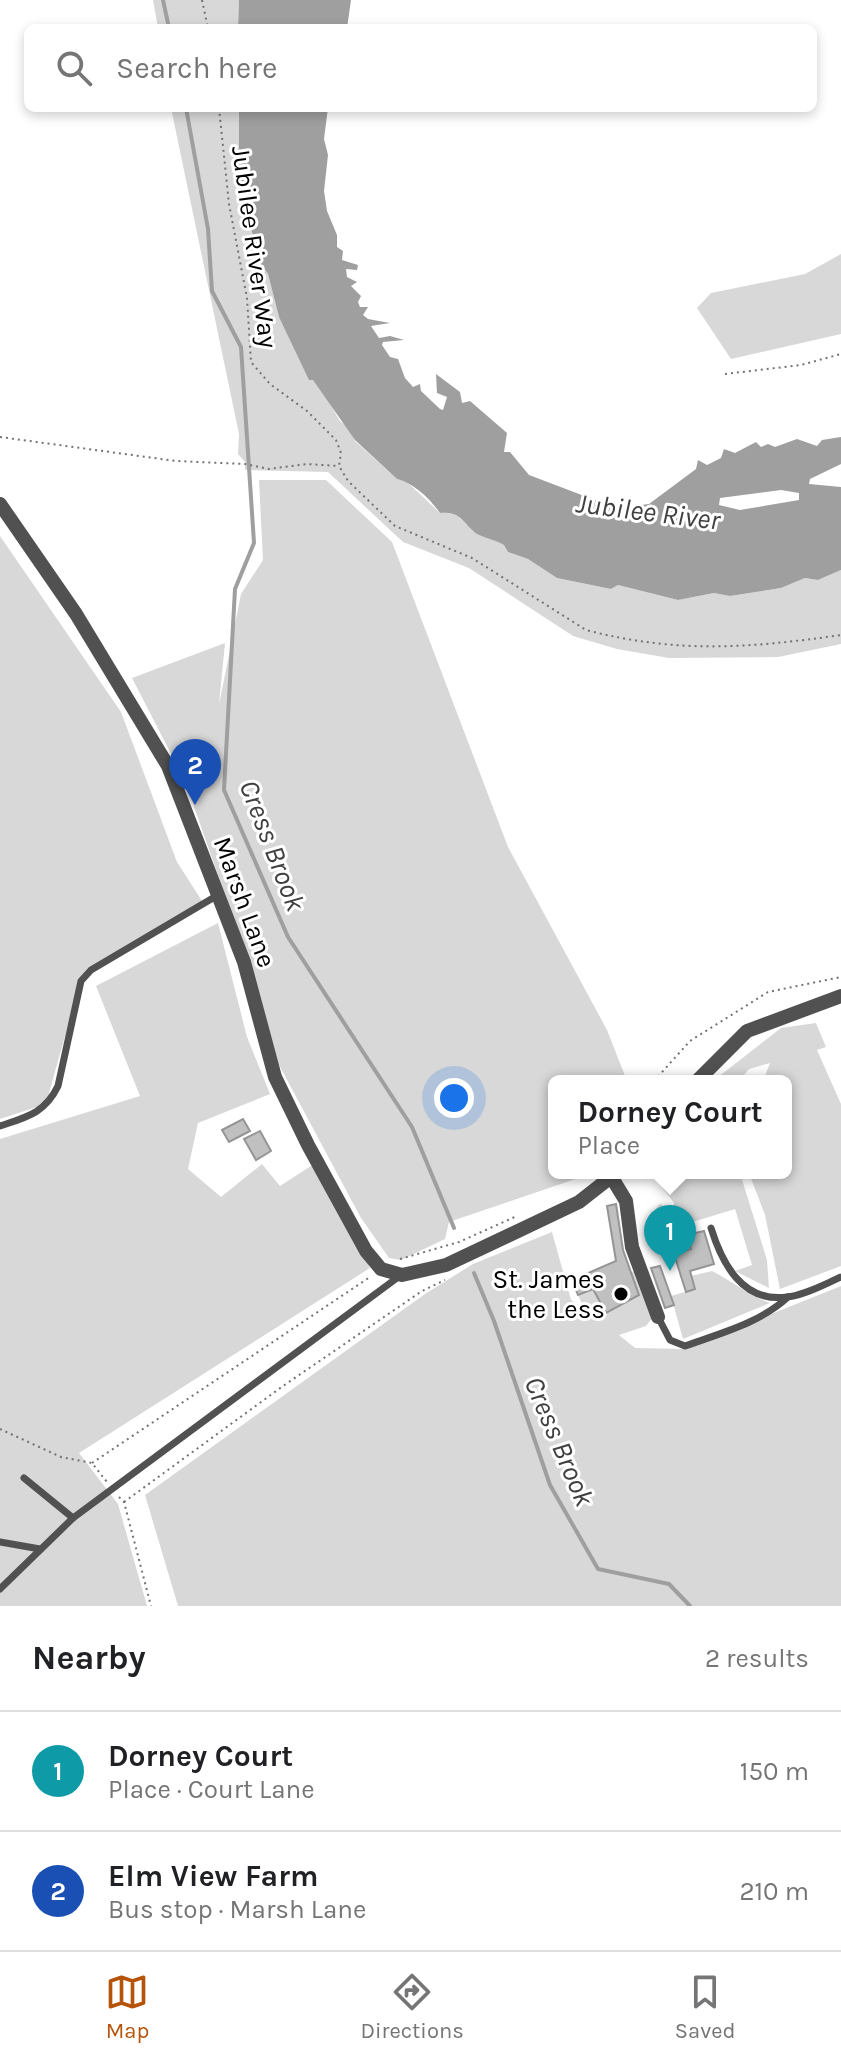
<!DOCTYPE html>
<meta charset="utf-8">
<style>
:root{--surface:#fff;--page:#f6f6f6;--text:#202124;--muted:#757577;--line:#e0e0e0;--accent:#b45309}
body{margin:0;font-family:Karla,sans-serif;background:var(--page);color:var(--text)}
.you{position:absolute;left:454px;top:1098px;width:28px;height:28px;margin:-20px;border:6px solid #fff;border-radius:50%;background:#1a73e8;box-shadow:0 0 0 12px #1a73e833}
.badge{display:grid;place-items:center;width:52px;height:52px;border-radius:50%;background:var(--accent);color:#fff;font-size:26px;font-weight:700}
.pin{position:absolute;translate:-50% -66px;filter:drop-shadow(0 2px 4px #0008)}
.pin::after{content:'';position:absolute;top:42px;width:28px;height:24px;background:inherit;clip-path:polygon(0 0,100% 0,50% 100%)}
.popup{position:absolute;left:548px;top:1075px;width:244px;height:104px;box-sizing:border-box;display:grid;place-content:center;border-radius:12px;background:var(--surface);filter:drop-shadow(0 2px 6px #0005);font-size:26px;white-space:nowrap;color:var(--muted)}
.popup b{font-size:30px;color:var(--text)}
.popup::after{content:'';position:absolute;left:50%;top:100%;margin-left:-16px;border:16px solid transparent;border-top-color:var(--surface)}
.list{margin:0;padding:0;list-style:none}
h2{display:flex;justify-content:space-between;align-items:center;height:104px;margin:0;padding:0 32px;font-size:34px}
h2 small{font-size:26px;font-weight:400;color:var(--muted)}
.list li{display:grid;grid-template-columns:52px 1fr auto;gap:24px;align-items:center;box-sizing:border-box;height:120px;padding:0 32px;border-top:2px solid var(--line)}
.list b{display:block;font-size:30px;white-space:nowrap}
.list p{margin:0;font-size:26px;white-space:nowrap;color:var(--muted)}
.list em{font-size:26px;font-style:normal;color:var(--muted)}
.icon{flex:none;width:44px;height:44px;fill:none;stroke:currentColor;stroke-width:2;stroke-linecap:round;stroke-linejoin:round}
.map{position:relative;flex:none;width:841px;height:1606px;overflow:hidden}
.search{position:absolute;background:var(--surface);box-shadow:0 4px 12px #0003;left:24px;right:24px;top:24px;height:88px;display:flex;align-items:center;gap:20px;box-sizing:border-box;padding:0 28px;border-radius:12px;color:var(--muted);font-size:30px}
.sheet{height:344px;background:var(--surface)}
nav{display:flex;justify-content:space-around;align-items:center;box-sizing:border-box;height:112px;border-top:2px solid var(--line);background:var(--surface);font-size:22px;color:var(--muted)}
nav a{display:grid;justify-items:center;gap:4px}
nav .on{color:var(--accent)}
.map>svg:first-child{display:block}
.green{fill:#d8d8d8}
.water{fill:#9f9f9f;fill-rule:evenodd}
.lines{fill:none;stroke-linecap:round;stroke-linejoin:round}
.stream{stroke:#9f9f9f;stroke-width:4}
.building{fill:#c0c0c0;stroke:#959595;stroke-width:2}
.path{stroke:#737373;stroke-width:2;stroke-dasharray:2 4;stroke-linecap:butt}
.service{stroke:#515151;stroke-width:7}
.minor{stroke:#515151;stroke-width:14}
.poi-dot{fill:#000;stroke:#fff;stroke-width:3}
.labels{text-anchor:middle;stroke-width:6;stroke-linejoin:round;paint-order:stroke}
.street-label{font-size:26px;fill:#000;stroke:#fff}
.poi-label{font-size:26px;fill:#000;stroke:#fff;text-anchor:end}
.water-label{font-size:28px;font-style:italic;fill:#404040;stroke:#fff}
</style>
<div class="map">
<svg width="841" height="1606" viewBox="0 0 841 1606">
<rect width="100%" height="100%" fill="#fff"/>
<g class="green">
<path d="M153,0H239L238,28H158Z"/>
<path d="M171,108H239V175L255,245L268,274L279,317L340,421L349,428L355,441L397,479L406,481L440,513C463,511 465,528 479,535C487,539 496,540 505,545L508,552L528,559L557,578L611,589L618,585L678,600L714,593L730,596L781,588L805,578L818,580L841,570V644L778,657L669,658L617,649L573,636L469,568L403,542L328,472L245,470V462L238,454L239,434Z"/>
<path d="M841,254V334L731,359L697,308L711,293L805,274Z"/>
<path d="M259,480H326L392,542L508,847L607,1030L627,1081H554V1173L590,1174L449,1222L445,1239L401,1260L389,1258L361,1218L278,1063L233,918L185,781L132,678L225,643L219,705L241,594L263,560Z"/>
<path d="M0,536L121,712L177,862L202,901L82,975L46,1104L0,1119Z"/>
<path d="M218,923L247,1037L270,1094L198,1123L188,1169L221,1197L262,1164L280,1186L314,1164L370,1268L79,1453L118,1504L147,1606H0V1139L140,1096L96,986Z"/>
<path d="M816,1023L826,1047L817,1050L841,1104V1266L780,1289L765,1215L749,1173H786V1081H763L770,1063L749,1069L739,1081H713L781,1028Z"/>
<path d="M656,1173H740L767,1260L769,1288L735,1271L752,1265L735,1209L673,1228L674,1203L659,1183Z"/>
<path d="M660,1204L668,1209L667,1231L651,1234L647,1219Z"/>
<path d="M552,1232L571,1300L585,1310L578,1295L634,1271L654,1316L646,1326L619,1335L635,1348L684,1349L841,1286V1606H178L145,1495L425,1294L473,1264Z"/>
<path d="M712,1271C734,1282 746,1294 770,1303L683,1339L671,1296L695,1289L691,1276Z"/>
</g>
<g class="water">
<path d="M239,0H351L347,28H238Z"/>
<path d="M239,108H328L324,139L328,155L324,191L327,211L337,235V247L343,251L342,260L358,265L357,270L346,269L347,277L357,282L351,286L361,296L358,302L360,307H368L363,315L368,319L390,323L371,326L379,338L390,336L404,340L383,342L382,345L390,357L398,359L405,378L413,387L420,384L421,391L440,409L443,410L447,397L437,393L436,374L460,392L462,403L470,401L507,433L504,452H510L529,475L616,508L649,504L696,469L698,460L707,465L721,458L724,449L735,453L756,442L761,447L768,444L775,447L797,439L817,446L822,440L841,437V464L810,479L809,484L841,487V570L818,580L805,578L781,588L730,596L714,593L678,600L618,585L611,589L557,578L528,559L508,552L504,545C496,540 487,539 479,535C465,528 463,510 440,513C430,499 414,483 397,479L355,440L313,380H309L279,317L268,274L259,261L261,254L255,245L239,175ZM781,490L799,493V500L740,510L719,505L720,498Z"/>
</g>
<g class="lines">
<g class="stream">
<path d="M163,0L169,28"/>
<path d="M186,108L208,229L212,291L241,347L254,543L235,589L224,790L288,937L412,1127L454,1228"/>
<path d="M474,1273L494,1321L550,1485L598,1569L669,1584L690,1606"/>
</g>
</g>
<g class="building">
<path d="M243,1119L250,1131L229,1142L222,1130Z"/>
<path d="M260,1131L271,1151L256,1160L244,1139Z"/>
<path d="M616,1204L623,1250L639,1295L606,1313L593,1289L578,1295L572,1280L616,1261L607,1206Z"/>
<path d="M704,1231L714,1264L690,1271L695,1289L686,1292L674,1254L691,1249L687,1235Z"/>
<path d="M660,1266L674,1305L665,1308L651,1268Z"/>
</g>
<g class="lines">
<g class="path">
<path d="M202,0L208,28"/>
<path d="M219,108L229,204L247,298L251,362L270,384L307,411L336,440L341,453L339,466L348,481L395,526L472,558L586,630C678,654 749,648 841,635"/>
<path d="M725,374L801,365L841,354"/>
<path d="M0,437L176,461L245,464L269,469L307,464L338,466"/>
<path d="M654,1081L690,1041L768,992L841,977"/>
<path d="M400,1259L459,1242L517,1216"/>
<path d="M0,1429L61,1457L92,1463L107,1482"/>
<path d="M92,1463L370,1277"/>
<path d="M119,1497L124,1502L151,1606"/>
<path d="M124,1502L283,1386L422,1291L445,1280"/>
</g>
<g class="service">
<path d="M0,1126C27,1117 45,1113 58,1086L81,981L91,970L218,895"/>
<path d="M711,1228C722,1263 742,1303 787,1297C805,1295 825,1284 841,1277"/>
<path d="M658,1317L670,1340L685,1346C721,1333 760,1323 788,1297"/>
<path d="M24,1478L73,1518"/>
<path d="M0,1542L40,1549"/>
<path d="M0,1589L73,1518L401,1275"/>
</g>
<g class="minor">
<path d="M0,504L76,614L168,766L244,962L275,1077L308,1145L366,1251L381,1269L402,1275L446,1265L579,1202L616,1173"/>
<path d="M697,1081L747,1031L841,996"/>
<path d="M612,1178L626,1201L632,1247L658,1317"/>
</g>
</g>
<circle class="poi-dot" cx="621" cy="1294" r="8"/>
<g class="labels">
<g class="street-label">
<text transform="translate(255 247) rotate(82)" y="9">Jubilee River Way</text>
<text transform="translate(245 902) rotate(70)" y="9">Marsh Lane</text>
</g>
<g class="poi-label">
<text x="605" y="1288">St. James<tspan x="605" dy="30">the Less</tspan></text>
</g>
<g class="water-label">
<text transform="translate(648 511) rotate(7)" y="10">Jubilee River</text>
<text transform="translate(273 845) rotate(69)" y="10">Cress Brook</text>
<text transform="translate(560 1441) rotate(67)" y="10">Cress Brook</text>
</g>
</g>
</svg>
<div class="you"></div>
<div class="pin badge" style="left:670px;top:1271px;background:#0f9aa8">1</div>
<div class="popup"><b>Dorney Court</b>Place</div>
<div class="pin badge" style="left:195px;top:805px;background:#1a4fb4">2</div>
<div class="search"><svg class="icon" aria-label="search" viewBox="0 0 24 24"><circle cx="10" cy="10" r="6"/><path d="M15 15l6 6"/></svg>Search here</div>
</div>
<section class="sheet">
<h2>Nearby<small>2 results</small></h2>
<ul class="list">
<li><span class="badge" style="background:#0f9aa8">1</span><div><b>Dorney Court</b><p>Place · Court Lane</p></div><em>150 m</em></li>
<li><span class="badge" style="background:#1a4fb4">2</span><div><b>Elm View Farm</b><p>Bus stop · Marsh Lane</p></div><em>210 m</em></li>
</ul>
</section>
<nav>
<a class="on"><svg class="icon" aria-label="map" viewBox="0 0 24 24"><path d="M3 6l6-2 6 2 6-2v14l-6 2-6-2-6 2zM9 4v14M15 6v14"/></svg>Map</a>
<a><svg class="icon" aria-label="directions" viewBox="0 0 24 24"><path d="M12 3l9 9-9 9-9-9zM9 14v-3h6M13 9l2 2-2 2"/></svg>Directions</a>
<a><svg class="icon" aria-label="saved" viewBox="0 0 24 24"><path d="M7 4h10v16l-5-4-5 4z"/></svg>Saved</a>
</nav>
